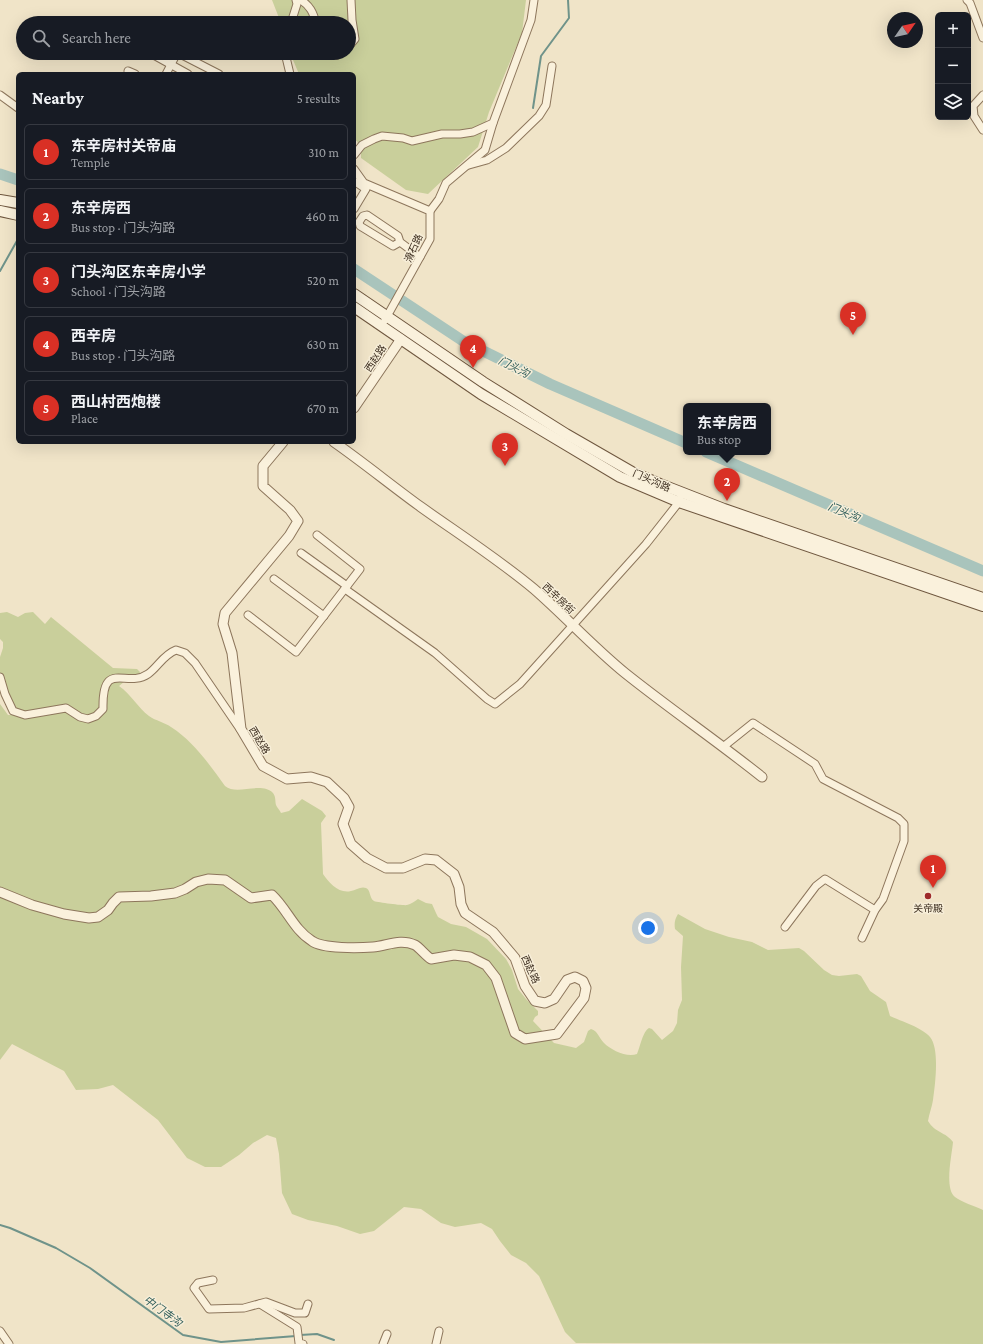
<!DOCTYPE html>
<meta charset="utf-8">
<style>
:root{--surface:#171b24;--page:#20242c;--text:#f1f3f6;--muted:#9ea1a6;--line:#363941;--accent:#d93025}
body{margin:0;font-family:"Crimson Pro","Noto Sans SC",serif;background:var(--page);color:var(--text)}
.controls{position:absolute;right:12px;top:12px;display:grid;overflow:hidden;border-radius:6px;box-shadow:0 4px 16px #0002}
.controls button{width:36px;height:36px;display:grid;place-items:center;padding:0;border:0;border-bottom:1px solid var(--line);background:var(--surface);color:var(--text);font:20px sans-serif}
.compass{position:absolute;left:887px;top:12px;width:36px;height:36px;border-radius:50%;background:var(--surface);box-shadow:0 4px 16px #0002;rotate:56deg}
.you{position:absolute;left:648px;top:928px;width:14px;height:14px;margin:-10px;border:3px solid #fff;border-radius:50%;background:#1a73e8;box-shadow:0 0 0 6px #1a73e833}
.badge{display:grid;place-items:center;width:26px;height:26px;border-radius:50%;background:var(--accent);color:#fff;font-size:13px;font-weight:700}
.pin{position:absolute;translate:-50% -33px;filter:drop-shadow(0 1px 2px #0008)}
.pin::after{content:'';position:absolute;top:21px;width:14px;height:12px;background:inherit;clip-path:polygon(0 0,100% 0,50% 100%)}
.popup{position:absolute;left:683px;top:403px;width:88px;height:52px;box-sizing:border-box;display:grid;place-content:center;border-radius:6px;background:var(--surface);filter:drop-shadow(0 1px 3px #0005);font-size:13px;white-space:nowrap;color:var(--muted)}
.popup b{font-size:15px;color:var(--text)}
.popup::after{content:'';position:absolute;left:50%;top:100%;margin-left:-8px;border:8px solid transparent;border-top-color:var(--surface)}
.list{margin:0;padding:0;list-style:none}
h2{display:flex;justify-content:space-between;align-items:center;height:52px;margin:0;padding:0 16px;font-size:17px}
h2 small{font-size:13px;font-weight:400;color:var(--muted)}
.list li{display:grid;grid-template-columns:26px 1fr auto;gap:12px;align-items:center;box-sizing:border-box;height:56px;margin:0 8px 8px;padding:0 8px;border:1px solid var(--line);border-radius:6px}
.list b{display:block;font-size:15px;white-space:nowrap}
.list p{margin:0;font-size:13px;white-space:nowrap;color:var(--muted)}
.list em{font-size:13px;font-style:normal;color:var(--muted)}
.icon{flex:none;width:22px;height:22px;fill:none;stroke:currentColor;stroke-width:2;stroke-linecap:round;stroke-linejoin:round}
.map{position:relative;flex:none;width:983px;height:1344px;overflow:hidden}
.search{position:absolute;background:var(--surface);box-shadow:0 4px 16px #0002;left:16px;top:16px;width:340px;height:44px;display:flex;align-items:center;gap:10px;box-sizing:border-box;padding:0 14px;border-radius:22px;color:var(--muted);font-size:15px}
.panel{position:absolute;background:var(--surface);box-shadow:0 4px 16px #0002;left:16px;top:72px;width:340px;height:372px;border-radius:6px}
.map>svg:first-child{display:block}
.green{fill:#c9cf9b}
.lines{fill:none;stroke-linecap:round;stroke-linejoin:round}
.stream{stroke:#6f938a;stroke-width:2}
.river{stroke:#a9c4bc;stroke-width:11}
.minor-casing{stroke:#8d765c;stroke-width:9}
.tertiary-casing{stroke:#8d765c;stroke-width:11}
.secondary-casing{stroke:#6f573f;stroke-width:12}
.minor{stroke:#faf1dc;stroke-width:7}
.tertiary{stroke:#faf1dc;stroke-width:9}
.secondary{stroke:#faf1dc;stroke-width:10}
.poi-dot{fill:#9e2a2b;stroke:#f7eed8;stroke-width:1.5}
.labels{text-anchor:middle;stroke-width:3;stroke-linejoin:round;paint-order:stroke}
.street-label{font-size:10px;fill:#3d2e20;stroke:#f7eed8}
.poi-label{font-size:10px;fill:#3d2e20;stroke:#f7eed8}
.water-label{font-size:11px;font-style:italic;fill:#2f5d5a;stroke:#f7eed8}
</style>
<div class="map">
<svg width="983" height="1344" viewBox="0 0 983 1344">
<rect width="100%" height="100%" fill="#f0e4c8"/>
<g class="green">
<path d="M272,0H526L522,33L489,112L478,147L428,194L406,190L361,158V153L357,141L354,140V74H299L290,53H349V23H281Z"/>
<path d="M7,612L18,617L25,613L33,612L45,624L51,617L113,668L137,669L140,672L138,680L132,682L125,681L119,686C131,694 138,708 149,716C156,721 164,722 171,727C194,742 209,764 225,786C237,796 261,781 273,793C276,797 275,801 276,805C277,808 280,810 281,813L289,811L302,799L322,811L326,816L321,823L323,874C329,883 339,894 351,891C356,890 361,886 366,888C371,890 369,898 374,901C375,902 405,906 407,905C411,904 415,901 418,899L426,903L432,904L436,913L438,917L451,924L466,927L487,939L506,959L512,970L518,989L526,999L538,1011V1015L535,1017L533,1021L554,1043L576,1048L584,1042L588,1031L591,1029C598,1031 599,1038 604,1043C611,1050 627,1058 637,1054C640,1047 643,1031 649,1028L652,1029L662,1040L673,1031L677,1023L678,1010L682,1000L681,967L683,936L675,929C674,923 675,919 678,914L705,929L729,937L752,942L768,950L799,948L804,951L824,970L832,975L839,976L857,974L861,976L870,991L886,1002L890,1016C901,1021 923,1028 930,1037C940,1049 935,1085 933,1100C932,1107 929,1114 928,1121C935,1133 946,1132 953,1142C952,1155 944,1188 955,1197C961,1202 975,1206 983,1210V1344L576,1343L565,1332L539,1276L526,1263L511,1255L500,1241L492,1229L481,1223L455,1227L441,1223L421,1209L404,1207L374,1231L360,1234L337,1226L308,1220L292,1214L282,1193L279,1154L276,1138L267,1135L253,1143L239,1155L221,1167H205L187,1158L158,1120L113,1085L98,1089L76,1090L64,1071L12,1044L0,1060V704L8,715H14L15,712L13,702L0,681V657L3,648V642L0,639V613Z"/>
</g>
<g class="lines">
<g class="stream">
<path d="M533,108L541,56L569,18L568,0"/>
<path d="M0,271L18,239"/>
<path d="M0,1225L10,1228L56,1248L90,1268L183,1335L221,1342L296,1336"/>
<path d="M300,1335L317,1334L334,1340"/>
</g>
<g class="river">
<path d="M0,174L18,180"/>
<path d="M354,269L463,341L550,384L686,443"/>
<path d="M706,452L983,571"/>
</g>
<g class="minor-casing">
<g id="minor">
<path d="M301,0C310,6 313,12 316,23"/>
<path d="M967,0L970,3L983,38"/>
<path d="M291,23L297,4L296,0"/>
<path d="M349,46L355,39L352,20L351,0"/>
<path d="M150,53L188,74"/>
<path d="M178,53L219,74"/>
<path d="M285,53L290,74"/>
<path d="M335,53L337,55L340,53"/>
<path d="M128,71L135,74"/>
<path d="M166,74L177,53"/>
<path d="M0,95L18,108"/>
<path d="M983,95L973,106L974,116L983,130"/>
<path d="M354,155L362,145L374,139L382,136L403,138L412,141L442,134H460L473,132L493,123L531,20L534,0"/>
<path d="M469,165L487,160L506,148L539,116L546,105L552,66"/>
<path d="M354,169L364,183L430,211V239L385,320"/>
<path d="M354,181L366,189L354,209"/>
<path d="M430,211L439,199L446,183L485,150L493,123"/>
<path d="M400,242L393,246L360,226L359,222L363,216L367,215L398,236L400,242L420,257"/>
<path d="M301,553L347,586"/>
<path d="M274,579L324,616"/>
<path d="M345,589L435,653L487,699L495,704L520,684L646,544L679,502L680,499"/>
<path d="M248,615L296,652L360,569L317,535"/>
<path d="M0,677L5,694L13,711L25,715L66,708L80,717L88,719L96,716L103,709C102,658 126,689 148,674C158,667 163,655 176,650L185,653L195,663L240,729"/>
<path d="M723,747L753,723L815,764L823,779L898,818L904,824V841L883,899L875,910L862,938"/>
<path d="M785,927L816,886L825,879L875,910"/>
<path d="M213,1280L198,1283L194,1288L209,1309L244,1308L266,1302L295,1313H305L308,1304"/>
<path d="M260,1304L297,1327L299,1343L303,1344"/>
<path d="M0,1331L9,1344"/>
<path d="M383,1344L387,1334"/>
<path d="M436,1344L439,1331"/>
</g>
</g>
<g class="tertiary-casing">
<g id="tertiary">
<path d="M354,408L401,339"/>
<path d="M334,442C364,463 392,486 421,507C459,534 498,559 534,589C565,616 593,647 625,673C670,709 717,741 762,777"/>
<path d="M0,892L32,905L64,914L89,918L98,917L108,910L113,903L119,897L151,896L175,893L185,889L196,882L208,879L225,880L251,898L272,895C287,909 294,930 312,941C323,949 359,948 373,947C387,946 400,938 415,945C419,947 426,956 431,959L454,955L470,957L486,965L496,978L515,1033L525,1039L557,1034L584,998L586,988L583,981L575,977L567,980L554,999L545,1003L535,1001L525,986L515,958L493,932L465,913L461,904L459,887L454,874L436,860L425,859L403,868H386L367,858L351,844L343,824L349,807L344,798L327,782L311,777L287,779L263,766L241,729L232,653L223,624L225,613L289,536L298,521L290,510L263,486V466L283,442"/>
</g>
</g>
<g class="secondary-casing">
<g id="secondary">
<path d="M0,200L18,203"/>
<path d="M0,211L18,215"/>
<path d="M354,294L483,382L566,434L632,472L660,484L724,509L983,598"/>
<path d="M354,307L481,394L620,477L679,502L983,606"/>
</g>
</g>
<use href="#minor" class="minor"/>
<use href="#tertiary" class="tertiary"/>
<use href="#secondary" class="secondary"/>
</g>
<circle class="poi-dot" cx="928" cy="896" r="4"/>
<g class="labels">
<g class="street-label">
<text transform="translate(413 248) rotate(-66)" y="4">滑石路</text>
<text transform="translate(375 358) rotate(-56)" y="4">西赵路</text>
<text transform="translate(652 480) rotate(24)" y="4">门头沟路</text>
<text transform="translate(559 598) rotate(43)" y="4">西辛房街</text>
<text transform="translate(260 740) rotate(59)" y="4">西赵路</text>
<text transform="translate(531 969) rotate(66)" y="4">西赵路</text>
</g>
<g class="poi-label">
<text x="928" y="912">关帝殿</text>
</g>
<g class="water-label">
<text transform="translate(514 367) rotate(27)" y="4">门头沟</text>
<text transform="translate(844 512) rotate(23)" y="4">门头沟</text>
<text transform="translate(163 1311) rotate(36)" y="4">中门寺沟</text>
</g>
</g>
</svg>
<div class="controls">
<button>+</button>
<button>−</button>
<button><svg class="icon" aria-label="layers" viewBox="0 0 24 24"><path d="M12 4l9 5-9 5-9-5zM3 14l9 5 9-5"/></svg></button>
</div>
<svg class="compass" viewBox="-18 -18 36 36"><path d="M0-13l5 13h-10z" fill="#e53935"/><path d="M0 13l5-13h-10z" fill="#9ea1a6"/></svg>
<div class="you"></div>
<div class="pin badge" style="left:933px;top:888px">1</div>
<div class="pin badge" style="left:727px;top:501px">2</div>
<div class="popup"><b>东辛房西</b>Bus stop</div>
<div class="pin badge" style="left:505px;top:466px">3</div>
<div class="pin badge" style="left:473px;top:368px">4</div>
<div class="pin badge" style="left:853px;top:335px">5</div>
<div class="search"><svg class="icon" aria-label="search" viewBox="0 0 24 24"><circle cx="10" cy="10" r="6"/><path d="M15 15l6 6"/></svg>Search here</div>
<section class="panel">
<h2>Nearby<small>5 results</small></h2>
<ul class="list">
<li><span class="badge">1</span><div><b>东辛房村关帝庙</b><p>Temple</p></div><em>310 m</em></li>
<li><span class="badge">2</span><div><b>东辛房西</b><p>Bus stop · 门头沟路</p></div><em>460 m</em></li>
<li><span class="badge">3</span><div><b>门头沟区东辛房小学</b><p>School · 门头沟路</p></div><em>520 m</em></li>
<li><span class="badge">4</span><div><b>西辛房</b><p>Bus stop · 门头沟路</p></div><em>630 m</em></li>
<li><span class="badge">5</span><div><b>西山村西炮楼</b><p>Place</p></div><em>670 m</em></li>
</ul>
</section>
</div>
